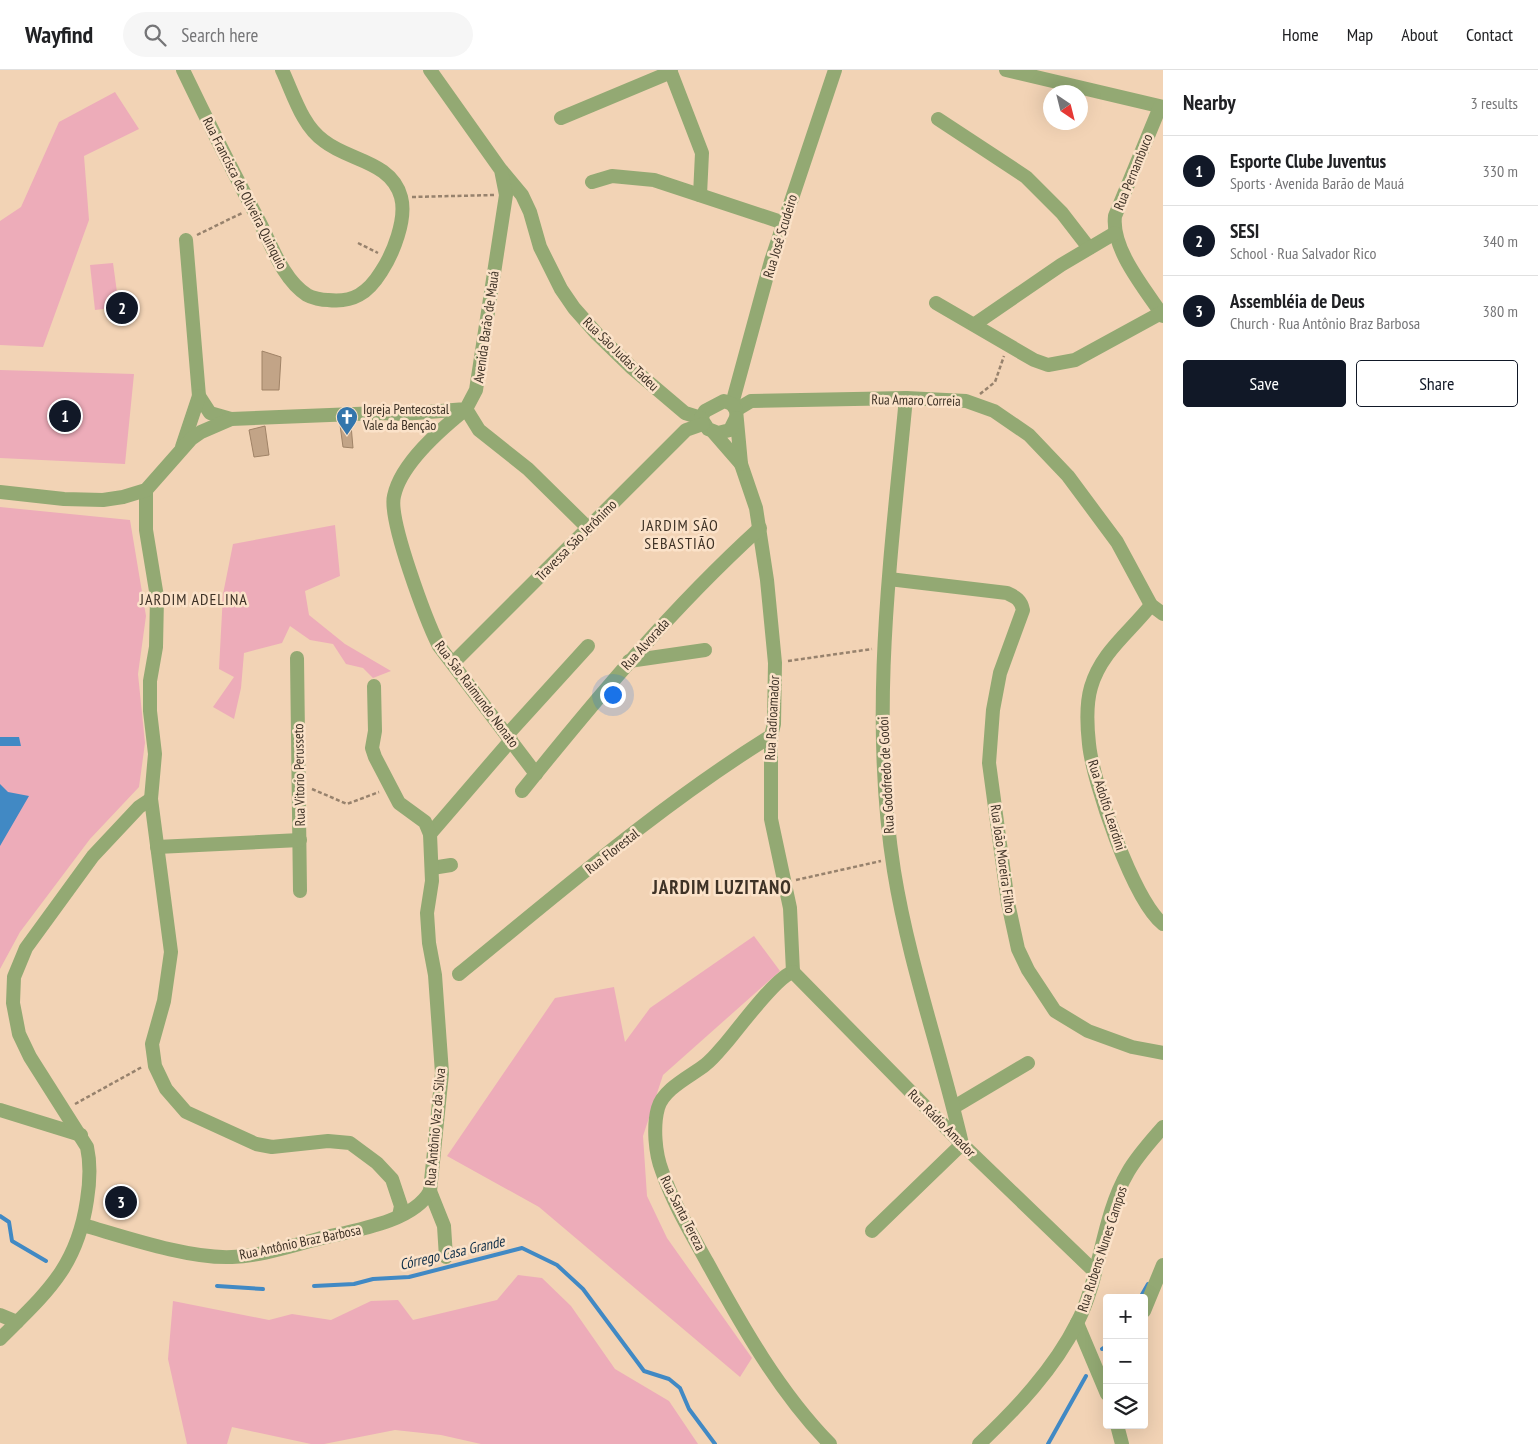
<!DOCTYPE html>
<meta charset="utf-8">
<style>
:root{--surface:#fff;--page:#f6f6f6;--text:#202124;--muted:#757577;--line:#e0e0e0;--accent:#111827}
body{margin:0;font-family:"PT Sans Narrow",sans-serif;background:var(--page);color:var(--text)}
.controls{position:absolute;right:15px;bottom:15px;display:grid;overflow:hidden;border-radius:5px;box-shadow:0 5px 20px #0002}
.controls button{width:45px;height:45px;display:grid;place-items:center;padding:0;border:0;border-bottom:1px solid var(--line);background:var(--surface);color:var(--text);font:25px sans-serif}
.compass{position:absolute;left:1043px;top:15px;width:45px;height:45px;border-radius:50%;background:var(--surface);box-shadow:0 5px 20px #0002;rotate:145deg}
.you{position:absolute;left:612px;top:624px;width:18px;height:18px;margin:-12px;border:4px solid #fff;border-radius:50%;background:#1a73e8;box-shadow:0 0 0 8px #1a73e833}
.badge{display:grid;place-items:center;width:32px;height:32px;border-radius:50%;background:var(--accent);color:#fff;font-size:16px;font-weight:700}
.pin{position:absolute;translate:-50% -50%;border:2px solid #fff;box-shadow:0 1px 5px #0006}
.list{margin:0;padding:0;list-style:none}
h2{display:flex;justify-content:space-between;align-items:center;height:65px;margin:0;padding:0 20px;font-size:21px}
h2 small{font-size:16px;font-weight:400;color:var(--muted)}
.list li{display:grid;grid-template-columns:32px 1fr auto;gap:15px;align-items:center;box-sizing:border-box;height:70px;padding:0 20px;border-top:1px solid var(--line)}
.list b{display:block;font-size:19px;white-space:nowrap}
.list p{margin:0;font-size:16px;white-space:nowrap;color:var(--muted)}
.list em{font-size:16px;font-style:normal;color:var(--muted)}
.actions{display:flex;gap:10px;padding:15px 20px}
.actions a{flex:1;padding:11px 0;border:1px solid var(--accent);border-radius:5px;text-align:center;font-size:18px;color:var(--accent)}
.actions .main{background:var(--accent);color:#fff}
.icon{flex:none;width:28px;height:28px;fill:none;stroke:currentColor;stroke-width:2;stroke-linecap:round;stroke-linejoin:round}
.map{position:relative;flex:none;width:1163px;height:1374px;overflow:hidden}
header{display:flex;align-items:center;gap:30px;box-sizing:border-box;height:70px;padding:0 25px;background:var(--surface);border-bottom:1px solid var(--line)}
header strong{font-size:24px}
nav{display:flex;gap:28px;margin-inline-start:auto;font-size:18px}
.search{width:350px;height:45px;background:var(--page);display:flex;align-items:center;gap:12px;box-sizing:border-box;padding:0 18px;border-radius:28px;color:var(--muted);font-size:19px}
main{display:flex}
aside{flex:1;background:var(--surface)}
.map>svg:first-child{display:block}
.green{fill:#edacb9}
.water{fill:#4189c4}
.lines{fill:none;stroke-linecap:round;stroke-linejoin:round}
.stream{stroke:#4189c4;stroke-width:4}
.building{fill:#c2a487;stroke:#a08367}
.path{stroke:#97826d;stroke-width:2.5;stroke-dasharray:4 2.5;stroke-linecap:butt}
.minor{stroke:#93a973;stroke-width:14}
.labels{text-anchor:middle;stroke-width:5;stroke-linejoin:round;paint-order:stroke}
.street-label{font-size:14px;fill:#3e3226;stroke:#fbe2c9}
.poi-label{font-size:14px;fill:#3e3226;stroke:#fbe2c9;text-anchor:start}
.water-label{font-size:15px;font-style:italic;fill:#13324b;stroke:#fbe2c9}
.quarter-label{font-size:16px;letter-spacing:1px;fill:#3e3226;stroke:#fbe2c9}
.district-label{font-size:19px;font-weight:bold;letter-spacing:1px;fill:#3e3226;stroke:#fbe2c9}
</style>
<header>
<strong>Wayfind</strong>
<div class="search"><svg class="icon" aria-label="search" viewBox="0 0 24 24"><circle cx="10" cy="10" r="6"/><path d="M15 15l6 6"/></svg>Search here</div>
<nav><a>Home</a><a>Map</a><a>About</a><a>Contact</a></nav>
</header>
<main>
<div class="map">
<svg width="1163" height="1374" viewBox="0 0 1163 1374">
<rect width="100%" height="100%" fill="#f2d3b5"/>
<g class="green">
<path d="M115,22L139,59L84,86L89,150L43,277L0,275V151L21,137L59,52Z"/>
<path d="M113,193L119,237L95,240L90,195Z"/>
<path d="M0,300L134,304L125,394L0,388Z"/>
<path d="M0,437L130,450L146,546L138,604L145,673L139,717L90,769L20,862L0,899Z"/>
<path d="M335,455L340,506L305,521L309,545L345,574L391,601L373,608L363,598L346,594L333,574L310,570L290,556L282,573L244,583L241,618L234,649L213,637L234,607L219,599L223,524L233,474Z"/>
<path d="M754,866L780,901L663,1005L643,1066L647,1126L667,1168L752,1288L740,1307L539,1137L447,1086L555,928L614,917L625,972L650,938Z"/>
<path d="M518,1205L542,1208L571,1236L615,1299L669,1331L698,1374H481L441,1365L395,1360L324,1374H311L232,1357L227,1374H187L168,1289L173,1231L269,1250L292,1244L331,1250L371,1231L398,1230L413,1250L497,1230Z"/>
</g>
<g class="water">
<path d="M0,667H19L21,676H0Z"/>
<path d="M0,714L8,722L29,726L0,776Z"/>
</g>
<g class="lines">
<g class="stream">
<path d="M0,1146L9,1152L12,1171L46,1191"/>
<path d="M217,1216L263,1219"/>
<path d="M314,1216L354,1214L373,1209L409,1207L522,1178L557,1195L583,1219L644,1301L669,1309L680,1318L689,1339L715,1374"/>
<path d="M1140,1228L1148,1214"/>
<path d="M1102,1279L1107,1276"/>
<path d="M1048,1374L1086,1306"/>
</g>
</g>
<g class="building">
<path d="M262,281L281,287L279,320H262Z"/>
<path d="M340,355H351L353,378L343,377Z"/>
<path d="M265,356L269,385L254,387L249,360Z"/>
<path d="M116,1115L131,1118L126,1149L111,1146Z"/>
</g>
<g class="lines">
<g class="path">
<path d="M412,127L494,125"/>
<path d="M197,165L242,143"/>
<path d="M358,173L378,183"/>
<path d="M980,324L995,312L1004,286"/>
<path d="M788,591L872,579"/>
<path d="M312,719L347,734L379,722"/>
<path d="M796,810L881,791"/>
<path d="M75,1034L142,997"/>
</g>
<g class="minor">
<path d="M183,0C207,50 232,100 258,149C271,173 282,209 307,225C312,228 322,230 328,230C353,233 368,223 381,202C393,184 407,149 401,127C391,91 349,91 324,71C302,56 293,23 282,0"/>
<path d="M670,0L702,83L700,125"/>
<path d="M1006,0L1163,37"/>
<path d="M1160,37L1115,146C1111,179 1145,219 1163,246"/>
<path d="M561,48L671,2"/>
<path d="M938,49L1026,107L1062,143L1089,178"/>
<path d="M502,101L522,125L530,142L540,177L561,219L574,238L597,264L632,298L685,343L701,348"/>
<path d="M592,112L612,106L654,110L784,153"/>
<path d="M186,170L199,326L210,343L231,349"/>
<path d="M936,233L1034,290L1048,295L1075,290L1161,243"/>
<path d="M975,254L1061,195L1115,163"/>
<path d="M732,334L771,191L835,0"/>
<path d="M736,340L751,331L906,328L966,331L994,341L1029,365L1068,406L1117,472L1151,535L1163,544"/>
<path d="M701,348L705,341L724,331L732,334L736,340L741,394L756,438L767,510L775,593L774,654L771,666V749L790,838L793,902"/>
<path d="M701,348L708,359L718,363L730,360L736,348"/>
<path d="M714,363L741,394"/>
<path d="M182,377L199,326"/>
<path d="M146,420V460L157,527L156,577L150,611V641L155,684L151,729L171,882L164,931L152,974L155,996L166,1019L186,1042L256,1074L272,1077L328,1071L350,1073L377,1093L392,1109L401,1136L399,1146"/>
<path d="M0,422L64,429L103,430L123,427L146,420L191,369L201,362L231,349L380,343L403,344L466,339L476,320L506,125L501,100L430,0"/>
<path d="M889,509L1007,523C1016,527 1021,530 1023,540L1000,603L993,640L989,693L1008,833L1018,879L1028,900L1055,941L1088,961L1132,977L1163,983"/>
<path d="M1151,535C1130,562 1101,582 1091,617C1086,634 1087,656 1089,674C1093,713 1133,830 1163,854"/>
<path d="M297,588L300,821"/>
<path d="M629,591L705,580"/>
<path d="M453,593L686,360L703,354"/>
<path d="M507,665L588,576"/>
<path d="M536,704L439,576C427,552 388,450 394,426C401,393 441,359 466,339L479,360L528,399L588,458"/>
<path d="M522,721C596,629 672,538 760,458"/>
<path d="M430,764L511,670"/>
<path d="M157,777L300,770"/>
<path d="M432,798L451,795"/>
<path d="M793,902C777,906 738,959 726,973C719,981 713,989 705,995C691,1006 663,1019 658,1038C653,1056 655,1083 662,1101C673,1133 691,1163 707,1192C742,1256 779,1322 830,1374"/>
<path d="M793,902L962,1074L1094,1201"/>
<path d="M459,904C560,822 660,735 771,666"/>
<path d="M954,1037L1028,993"/>
<path d="M0,1040L81,1065"/>
<path d="M430,1121L444,1156L446,1187"/>
<path d="M83,1155C125,1167 189,1189 232,1187C261,1186 290,1176 318,1169C350,1161 413,1153 430,1121L442,1003L435,905L429,873L427,843L432,811L430,764L425,752L399,733L375,687L372,678L375,661L374,616"/>
<path d="M872,1161L962,1074C941,983 909,894 894,801C869,644 891,486 906,328"/>
<path d="M1144,1241L1163,1195"/>
<path d="M0,1245L17,1252"/>
<path d="M1077,1253L1107,1324"/>
<path d="M0,1269C46,1223 77,1198 87,1130C90,1111 91,1095 87,1077L30,987L19,964L13,933L14,907L26,878L93,786L139,737L151,729"/>
<path d="M1117,1355L1122,1374"/>
<path d="M979,1374C1016,1339 1054,1299 1077,1253C1101,1207 1101,1148 1128,1102C1137,1086 1151,1071 1163,1057"/>
</g>
</g>
<defs>
<g id="church-pin" transform="scale(1.125)"><path d="M0 17L-7.5 6A9.5 9.5 0 1 1 7.5 6Z" fill="#3476ac" stroke="#fbe2c9"/><path d="M-1.2-6h2.4v3.5h3.3v2.4h-3.3V6h-2.4V-.1h-3.3v-2.4h3.3Z" fill="#fff"/></g>
</defs>
<g fill-rule="evenodd">
<use href="#church-pin" x="347" y="347"/>
</g>
<g class="labels">
<g class="street-label">
<text transform="translate(1133 102) rotate(-68)" y="5">Rua Pernambuco</text>
<text transform="translate(245 123) rotate(63)" y="5">Rua Francisca de Oliveira Quinquio</text>
<text transform="translate(780 166) rotate(-73)" y="5">Rua José Scudeiro</text>
<text transform="translate(486 257) rotate(-82)" y="5">Avenida Barão de Mauá</text>
<text transform="translate(621 284) rotate(44)" y="5">Rua São Judas Tadeu</text>
<text transform="translate(916 330) rotate(1)" y="5">Rua Amaro Correia</text>
<text transform="translate(576 470) rotate(-45)" y="5">Travessa São Jerônimo</text>
<text transform="translate(645 574) rotate(-48)" y="5">Rua Alvorada</text>
<text transform="translate(477 624) rotate(53)" y="5">Rua São Raimundo Nonato</text>
<text transform="translate(772 648) rotate(-87)" y="5">Rua Radioamador</text>
<text transform="translate(299 705) rotate(-91)" y="5">Rua Vitorio Perusseto</text>
<text transform="translate(886 705) rotate(-93)" y="5">Rua Godofredo de Godoi</text>
<text transform="translate(1107 735) rotate(72)" y="5">Rua Adolfo Leardini</text>
<text transform="translate(612 781) rotate(-38)" y="5">Rua Florestal</text>
<text transform="translate(1003 789) rotate(82)" y="5">Rua João Moreira Filho</text>
<text transform="translate(942 1053) rotate(45)" y="5">Rua Rádio Amador</text>
<text transform="translate(435 1057) rotate(-85)" y="5">Rua Antônio Vaz da Silva</text>
<text transform="translate(683 1143) rotate(63)" y="5">Rua Santa Tereza</text>
<text transform="translate(300 1172) rotate(-12)" y="5">Rua Antônio Braz Barbosa</text>
<text transform="translate(1102 1179) rotate(-72)" y="5">Rua Rubens Nunes Campos</text>
</g>
<g class="poi-label">
<text x="363" y="344">Igreja Pentecostal<tspan x="363" dy="16">Vale da Benção</tspan></text>
</g>
<g class="water-label">
<text transform="translate(452 1183) rotate(-13)" y="5">Córrego Casa Grande</text>
</g>
<g class="quarter-label">
<text x="680" y="461">JARDIM SÃO<tspan x="680" dy="18">SEBASTIÃO</tspan></text>
<text x="194" y="535">JARDIM ADELINA</text>
</g>
<g class="district-label">
<text x="722" y="824">JARDIM LUZITANO</text>
</g>
</g>
</svg>
<div class="controls">
<button>+</button>
<button>−</button>
<button><svg class="icon" aria-label="layers" viewBox="0 0 24 24"><path d="M12 4l9 5-9 5-9-5zM3 14l9 5 9-5"/></svg></button>
</div>
<svg class="compass" viewBox="-18 -18 36 36"><path d="M0-13l5 13h-10z" fill="#e53935"/><path d="M0 13l5-13h-10z" fill="#757577"/></svg>
<div class="you"></div>
<div class="pin badge" style="left:65px;top:346px">1</div>
<div class="pin badge" style="left:122px;top:238px">2</div>
<div class="pin badge" style="left:121px;top:1132px">3</div>
</div>
<aside>
<h2>Nearby<small>3 results</small></h2>
<ul class="list">
<li><span class="badge">1</span><div><b>Esporte Clube Juventus</b><p>Sports · Avenida Barão de Mauá</p></div><em>330 m</em></li>
<li><span class="badge">2</span><div><b>SESI</b><p>School · Rua Salvador Rico</p></div><em>340 m</em></li>
<li><span class="badge">3</span><div><b>Assembléia de Deus</b><p>Church · Rua Antônio Braz Barbosa</p></div><em>380 m</em></li>
</ul>
<div class="actions"><a class="main">Save</a><a>Share</a></div>
</aside>
</main>
